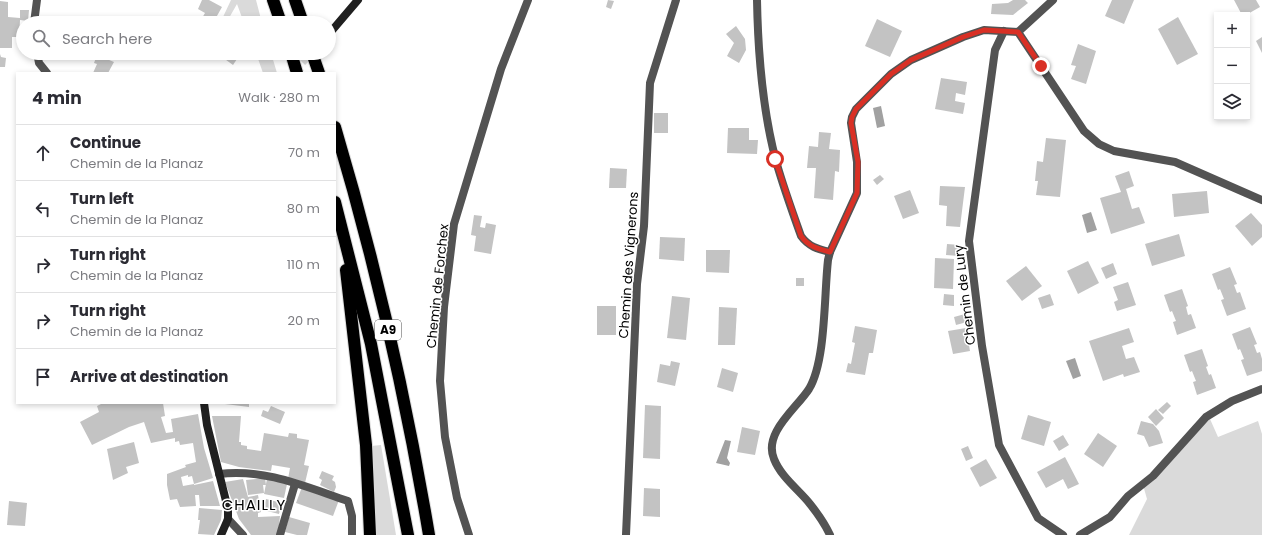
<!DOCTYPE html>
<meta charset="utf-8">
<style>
:root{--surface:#fff;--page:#f7f7f7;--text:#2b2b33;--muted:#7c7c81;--line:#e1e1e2}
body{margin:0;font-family:Poppins,sans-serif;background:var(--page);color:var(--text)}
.controls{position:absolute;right:12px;top:12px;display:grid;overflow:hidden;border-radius:0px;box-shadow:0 2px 6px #0003}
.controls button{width:36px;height:36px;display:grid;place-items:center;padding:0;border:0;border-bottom:1px solid var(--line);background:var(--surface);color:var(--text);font:20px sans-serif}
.stop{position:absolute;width:12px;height:12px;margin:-9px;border:3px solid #d93025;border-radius:50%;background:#fff}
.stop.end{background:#d93025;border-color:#fff;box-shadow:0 1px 4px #0008}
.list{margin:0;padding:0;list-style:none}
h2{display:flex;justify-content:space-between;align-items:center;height:52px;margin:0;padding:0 16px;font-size:17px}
h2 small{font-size:13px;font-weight:400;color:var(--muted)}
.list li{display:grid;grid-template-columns:26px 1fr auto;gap:12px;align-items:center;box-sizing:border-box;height:56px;padding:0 16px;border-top:1px solid var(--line)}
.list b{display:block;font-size:15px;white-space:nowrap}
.list p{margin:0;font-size:13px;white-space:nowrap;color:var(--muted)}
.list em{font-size:13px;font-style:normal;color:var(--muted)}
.icon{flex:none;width:22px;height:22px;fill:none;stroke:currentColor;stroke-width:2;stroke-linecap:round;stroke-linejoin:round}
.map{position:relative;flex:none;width:1262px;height:535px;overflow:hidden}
.search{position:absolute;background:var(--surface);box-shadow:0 2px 6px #0003;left:16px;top:16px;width:320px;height:44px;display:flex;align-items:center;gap:10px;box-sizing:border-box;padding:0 14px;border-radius:22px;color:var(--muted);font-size:15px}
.panel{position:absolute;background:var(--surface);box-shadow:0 2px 6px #0003;left:16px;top:72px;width:320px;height:332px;border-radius:0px}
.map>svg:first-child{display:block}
.green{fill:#dadada}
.water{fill:#a1a1a1}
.building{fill:#c3c3c3;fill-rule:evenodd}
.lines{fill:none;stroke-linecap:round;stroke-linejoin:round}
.secondary-tunnel{stroke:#d9d9d9;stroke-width:8;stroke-dasharray:8 4;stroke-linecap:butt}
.highway-casing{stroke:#dbdbdb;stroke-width:14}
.street{stroke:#535353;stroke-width:8}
.secondary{stroke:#202020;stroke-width:8}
.highway{stroke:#000;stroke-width:12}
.highway-bridge-casing{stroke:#dbdbdb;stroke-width:14;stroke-linecap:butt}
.highway-bridge{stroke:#000;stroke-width:12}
.route{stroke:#d93025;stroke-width:5}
.labels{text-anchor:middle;stroke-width:3;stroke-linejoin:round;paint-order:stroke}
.shield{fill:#fff;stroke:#4c4c4c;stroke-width:1}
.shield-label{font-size:12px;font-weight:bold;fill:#000}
.street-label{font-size:13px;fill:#000;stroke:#fff}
.quarter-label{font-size:15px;letter-spacing:1px;fill:#000;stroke:#fff}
</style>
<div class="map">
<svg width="1262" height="535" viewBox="0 0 1262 535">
<rect width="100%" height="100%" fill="#fff"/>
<g class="green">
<path d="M231,0H256L262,23H244L237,4L229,18L223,17Z"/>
<path d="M256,53H271L277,73H263Z"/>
<path d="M1210,419L1218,437L1258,421L1262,434V535H1129L1147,499L1143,485L1180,446Z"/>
<path d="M381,445L396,535H376L371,446Z"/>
</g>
<g class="water">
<path d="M881,106L885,126L877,128L873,108Z"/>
<path d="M1091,212L1097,230L1087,233L1082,215Z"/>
<path d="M1075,358L1081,376L1073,379L1066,361Z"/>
<path d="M725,440L731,441L727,458L730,463L729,466L716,463Z"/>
</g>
<g class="building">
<path d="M202,0H209L222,7L213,23H199L205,13L198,9Z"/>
<path d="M608,0L614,1L611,9L606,7Z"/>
<path d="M1013,0H1025L1028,3L1013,15L991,14L992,4L1008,3Z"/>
<path d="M1112,0H1134L1124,24L1105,16Z"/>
<path d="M1234,0H1256L1260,7L1246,15H1242Z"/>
<path d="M0,1L8,2V17L20,18V10H29L28,21L20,20L19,37H12V48H0Z"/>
<path d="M1178,17L1198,54L1177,65L1158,29Z"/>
<path d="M877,19L902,31L890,57L865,46Z"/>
<path d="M736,26L745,39L746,50L739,63L727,56L734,43L726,34Z"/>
<path d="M1262,37V53L1256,41Z"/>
<path d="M1078,44L1096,51L1086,84L1071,79L1076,66L1071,65Z"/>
<path d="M225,53H241L233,65L222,57Z"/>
<path d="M0,54L1,57L6,58L5,67H0Z"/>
<path d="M97,55L114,62L108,73H93L97,64L94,63Z"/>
<path d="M941,78L967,82L965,95L956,93L955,101L965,103L963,114L935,109Z"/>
<rect x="654" y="113" width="14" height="20"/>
<path d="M728,128H749V140H758L757,154L727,153Z"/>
<path d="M819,132L831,133L829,149L840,150L839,172L835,171L833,200L814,198L816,168H807L809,146L818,147Z"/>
<path d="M1046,138L1066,140L1060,197L1036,195L1038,181H1035L1037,161L1043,162Z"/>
<path d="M610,168L627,169L626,188H609Z"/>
<path d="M1129,171L1134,186L1126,189L1132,209L1139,207L1145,223L1111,234L1100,198L1121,192L1115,176Z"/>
<path d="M880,175L884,179L877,185L873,180Z"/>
<path d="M940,186L965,187L960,227L946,226L947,206L939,205Z"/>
<path d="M910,190L919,213L903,219L894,196Z"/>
<path d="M1207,191L1209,213L1174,217L1172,194Z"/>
<path d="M1251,213L1262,225V237L1252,246L1235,226Z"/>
<path d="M474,215L482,216L480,227L485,228L486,223L496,225L491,254L474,251L476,236L471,235Z"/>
<path d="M1179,234L1185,256L1152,266L1145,244Z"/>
<path d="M660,237L685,238L684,261L659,259Z"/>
<path d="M947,244L960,245L959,256L946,255Z"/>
<path d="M706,250H730L729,273L706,272Z"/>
<path d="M935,258L954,259L953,289L934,288Z"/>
<path d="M1088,261L1099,283L1078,294L1067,271Z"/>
<path d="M1113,263L1117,274L1106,279L1101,268Z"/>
<path d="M1026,266L1042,286L1022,301L1006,281Z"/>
<path d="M1230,267L1237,284L1234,285L1237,293L1240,292L1246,309L1227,316L1221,300L1224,299L1220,289L1218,290L1212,274Z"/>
<rect x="796" y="278" width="8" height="8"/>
<path d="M1128,282L1136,305L1117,311L1114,302L1118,300L1113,287Z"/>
<path d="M1182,289L1188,306L1186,307L1188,315L1191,314L1196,328L1177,335L1173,322L1176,321L1172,311L1170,312L1164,295Z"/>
<path d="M944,294L954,295V306L943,305Z"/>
<path d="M1050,294L1054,305L1042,309L1038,298Z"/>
<path d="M672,296L690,298L686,340L667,338Z"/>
<rect x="597" y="306" width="19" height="29"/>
<path d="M719,307L737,308L735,345H718Z"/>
<path d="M965,314L967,322L956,325L954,317Z"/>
<path d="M855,326L877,330L873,353H869L865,375L846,372L848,363L851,364L855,343L852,342Z"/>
<path d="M1250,327L1257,344L1254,345L1257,353L1260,352L1262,359V371L1247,376L1241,360L1244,359L1240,349L1238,350L1232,334Z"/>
<path d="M966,328L970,351L953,354L948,331Z"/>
<path d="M1129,328L1134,342L1122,346L1126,359L1134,357L1140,372L1124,377L1123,374L1103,381L1089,341Z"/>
<path d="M1202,349L1208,366L1206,367L1209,375L1211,374L1216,388L1197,395L1193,382L1196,381L1192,371L1190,372L1184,355Z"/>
<path d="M671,361L680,363L675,386L657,382L660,364L670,366Z"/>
<path d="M722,368L738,373L733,392L717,387Z"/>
<path d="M1167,402L1171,406L1163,414L1158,410Z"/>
<path d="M103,403H163L165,416L161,417L166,433L173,432L171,419L198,414L204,448L213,478L194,484V485L213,481L220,506H200L199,495H195L196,506L180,507L177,499L170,500L167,485V474L186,467L185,465L196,462L193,443L180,445L179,441L175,442V438L151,443L144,422L129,427L92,445L80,422L99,412L97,406ZM188,475V477L192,476L194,484L183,486L181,477Z"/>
<path d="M217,403H249V407Z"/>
<path d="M645,405L661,406L660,459L643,458Z"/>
<path d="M271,406L285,412L280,424L261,416L263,410L268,412Z"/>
<path d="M1156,409L1164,418L1156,426L1148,417Z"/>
<path d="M1028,415L1051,422L1044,446L1021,439Z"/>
<path d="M212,416H241L239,442H241V445L247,446V449L261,451L264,433L288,437L289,433L297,434V438L309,440L304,465L309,466L305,483L288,479L290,468L272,465L271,471L239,467L221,462Z"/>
<path d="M1141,421L1153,424L1159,431L1163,443L1149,447L1144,436L1137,434Z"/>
<path d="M742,427L760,431L755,455L737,452Z"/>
<path d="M1098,433L1117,446L1103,467L1084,454Z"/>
<path d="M1063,435L1069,445L1059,451L1053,441Z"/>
<path d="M134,442L139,463L126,467L128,473L113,480L107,449Z"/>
<path d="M968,446L973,458L966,461L961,449Z"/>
<path d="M1065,457L1079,484L1068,489L1063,479L1046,488L1037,472Z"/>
<path d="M986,459L997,478L980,487L970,468Z"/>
<path d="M322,471L334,476L332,480L335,482L336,487L334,492L320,485L322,480L319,478Z"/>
<path d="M265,478L266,485H263L264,493L248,495L246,480Z"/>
<path d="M243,479L248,497L258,495L261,512L258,513V517L280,516L278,535H251L239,519L225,482Z"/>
<path d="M267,479L287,484L284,498L264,494Z"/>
<path d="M302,487L339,500L333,516L296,503Z"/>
<path d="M644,488L660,489V517L643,516Z"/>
<path d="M266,499L282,503L279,514L263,510Z"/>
<path d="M9,501L27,503L25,526L7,525Z"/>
<path d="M199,508L222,510L221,520L214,535L198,534L200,520H198Z"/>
<path d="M289,517L310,523L307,535H297L285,532Z"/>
</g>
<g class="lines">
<path class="secondary-tunnel" d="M294,71L311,53"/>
<g class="highway-casing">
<g id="highway">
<path d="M273,0L281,23"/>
<path d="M295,0L303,23"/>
<path d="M312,53L319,73"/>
<path d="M335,127C375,261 406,398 429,535"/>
<path d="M335,202L371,344L408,535"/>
<path d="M346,270L366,445L370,535"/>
</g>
</g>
<g class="street">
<path d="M757,0C758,54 762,108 776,161C783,186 792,211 801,236C809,247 818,249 830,252L857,193V162L851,123L852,117L856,109L891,74L911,60L963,37L984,30L1018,32L1084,131L1099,144L1114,151L1175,162L1262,200"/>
<path d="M34,23L37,0"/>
<path d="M1004,31L995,50L969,241L982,346L999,445L1038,518L1063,535"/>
<path d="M1018,32L1053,0"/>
<path d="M37,53L39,63L47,73"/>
<path d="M830,252L828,260C824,295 826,361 809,389C796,409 763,433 774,459C781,477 799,490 810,504C818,514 825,524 830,535"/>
<path d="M219,474C264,468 306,487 348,501L352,516V535"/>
<path d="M228,519L243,535"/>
<path d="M280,535L295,484"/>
<path d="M469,535L457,498L445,437L440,381L444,307L454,224L501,69L528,0"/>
<path d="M626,535L637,284L644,226L650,83L676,0"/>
<path d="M1080,535L1110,517L1128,496L1153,476L1206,417L1232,401L1262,389"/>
</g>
<g class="secondary">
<path d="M329,34L358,0"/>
<path d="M204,403L207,425L228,509V519L221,535"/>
</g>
<use href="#highway" class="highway"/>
<g class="highway-bridge-casing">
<path id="highway-bridge" d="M291,53L297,73"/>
</g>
<use href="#highway-bridge" class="highway-bridge"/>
</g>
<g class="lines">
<path class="route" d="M775,159L801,236C809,247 818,249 830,252L857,193L858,162L851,123L852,117L856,109L891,74L911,60L963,37L984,30L1018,32L1041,66"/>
</g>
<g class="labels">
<rect class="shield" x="375" y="320" width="26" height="20" rx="3"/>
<g class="shield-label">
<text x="388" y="334">A9</text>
</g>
<g class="street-label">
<text transform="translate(628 265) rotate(-86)" y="5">Chemin des Vignerons</text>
<text transform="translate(437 286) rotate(-84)" y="5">Chemin de Forchex</text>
<text transform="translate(964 295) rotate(-97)" y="5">Chemin de Lury</text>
</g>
<g class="quarter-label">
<text x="254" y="510">CHAILLY</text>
</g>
</g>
</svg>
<div class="controls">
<button>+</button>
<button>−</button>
<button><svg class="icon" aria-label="layers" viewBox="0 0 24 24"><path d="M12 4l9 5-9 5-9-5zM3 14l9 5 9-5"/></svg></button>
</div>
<div class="stop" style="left:775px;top:159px"></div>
<div class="stop end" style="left:1041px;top:66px"></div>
<div class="search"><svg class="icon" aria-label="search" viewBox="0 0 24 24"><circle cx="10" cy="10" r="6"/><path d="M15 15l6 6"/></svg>Search here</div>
<section class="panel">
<h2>4 min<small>Walk · 280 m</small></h2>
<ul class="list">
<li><svg class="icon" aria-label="ahead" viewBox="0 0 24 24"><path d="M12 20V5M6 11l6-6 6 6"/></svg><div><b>Continue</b><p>Chemin de la Planaz</p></div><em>70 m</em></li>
<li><svg class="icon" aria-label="left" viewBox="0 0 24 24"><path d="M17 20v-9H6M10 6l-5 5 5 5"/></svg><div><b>Turn left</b><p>Chemin de la Planaz</p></div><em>80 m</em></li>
<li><svg class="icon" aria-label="right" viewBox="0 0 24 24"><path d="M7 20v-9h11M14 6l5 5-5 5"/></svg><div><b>Turn right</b><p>Chemin de la Planaz</p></div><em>110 m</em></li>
<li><svg class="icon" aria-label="right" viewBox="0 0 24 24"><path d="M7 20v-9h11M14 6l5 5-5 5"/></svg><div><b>Turn right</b><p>Chemin de la Planaz</p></div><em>20 m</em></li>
<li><svg class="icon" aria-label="arrive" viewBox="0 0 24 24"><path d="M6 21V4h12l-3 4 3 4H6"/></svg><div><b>Arrive at destination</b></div></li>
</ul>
</section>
</div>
